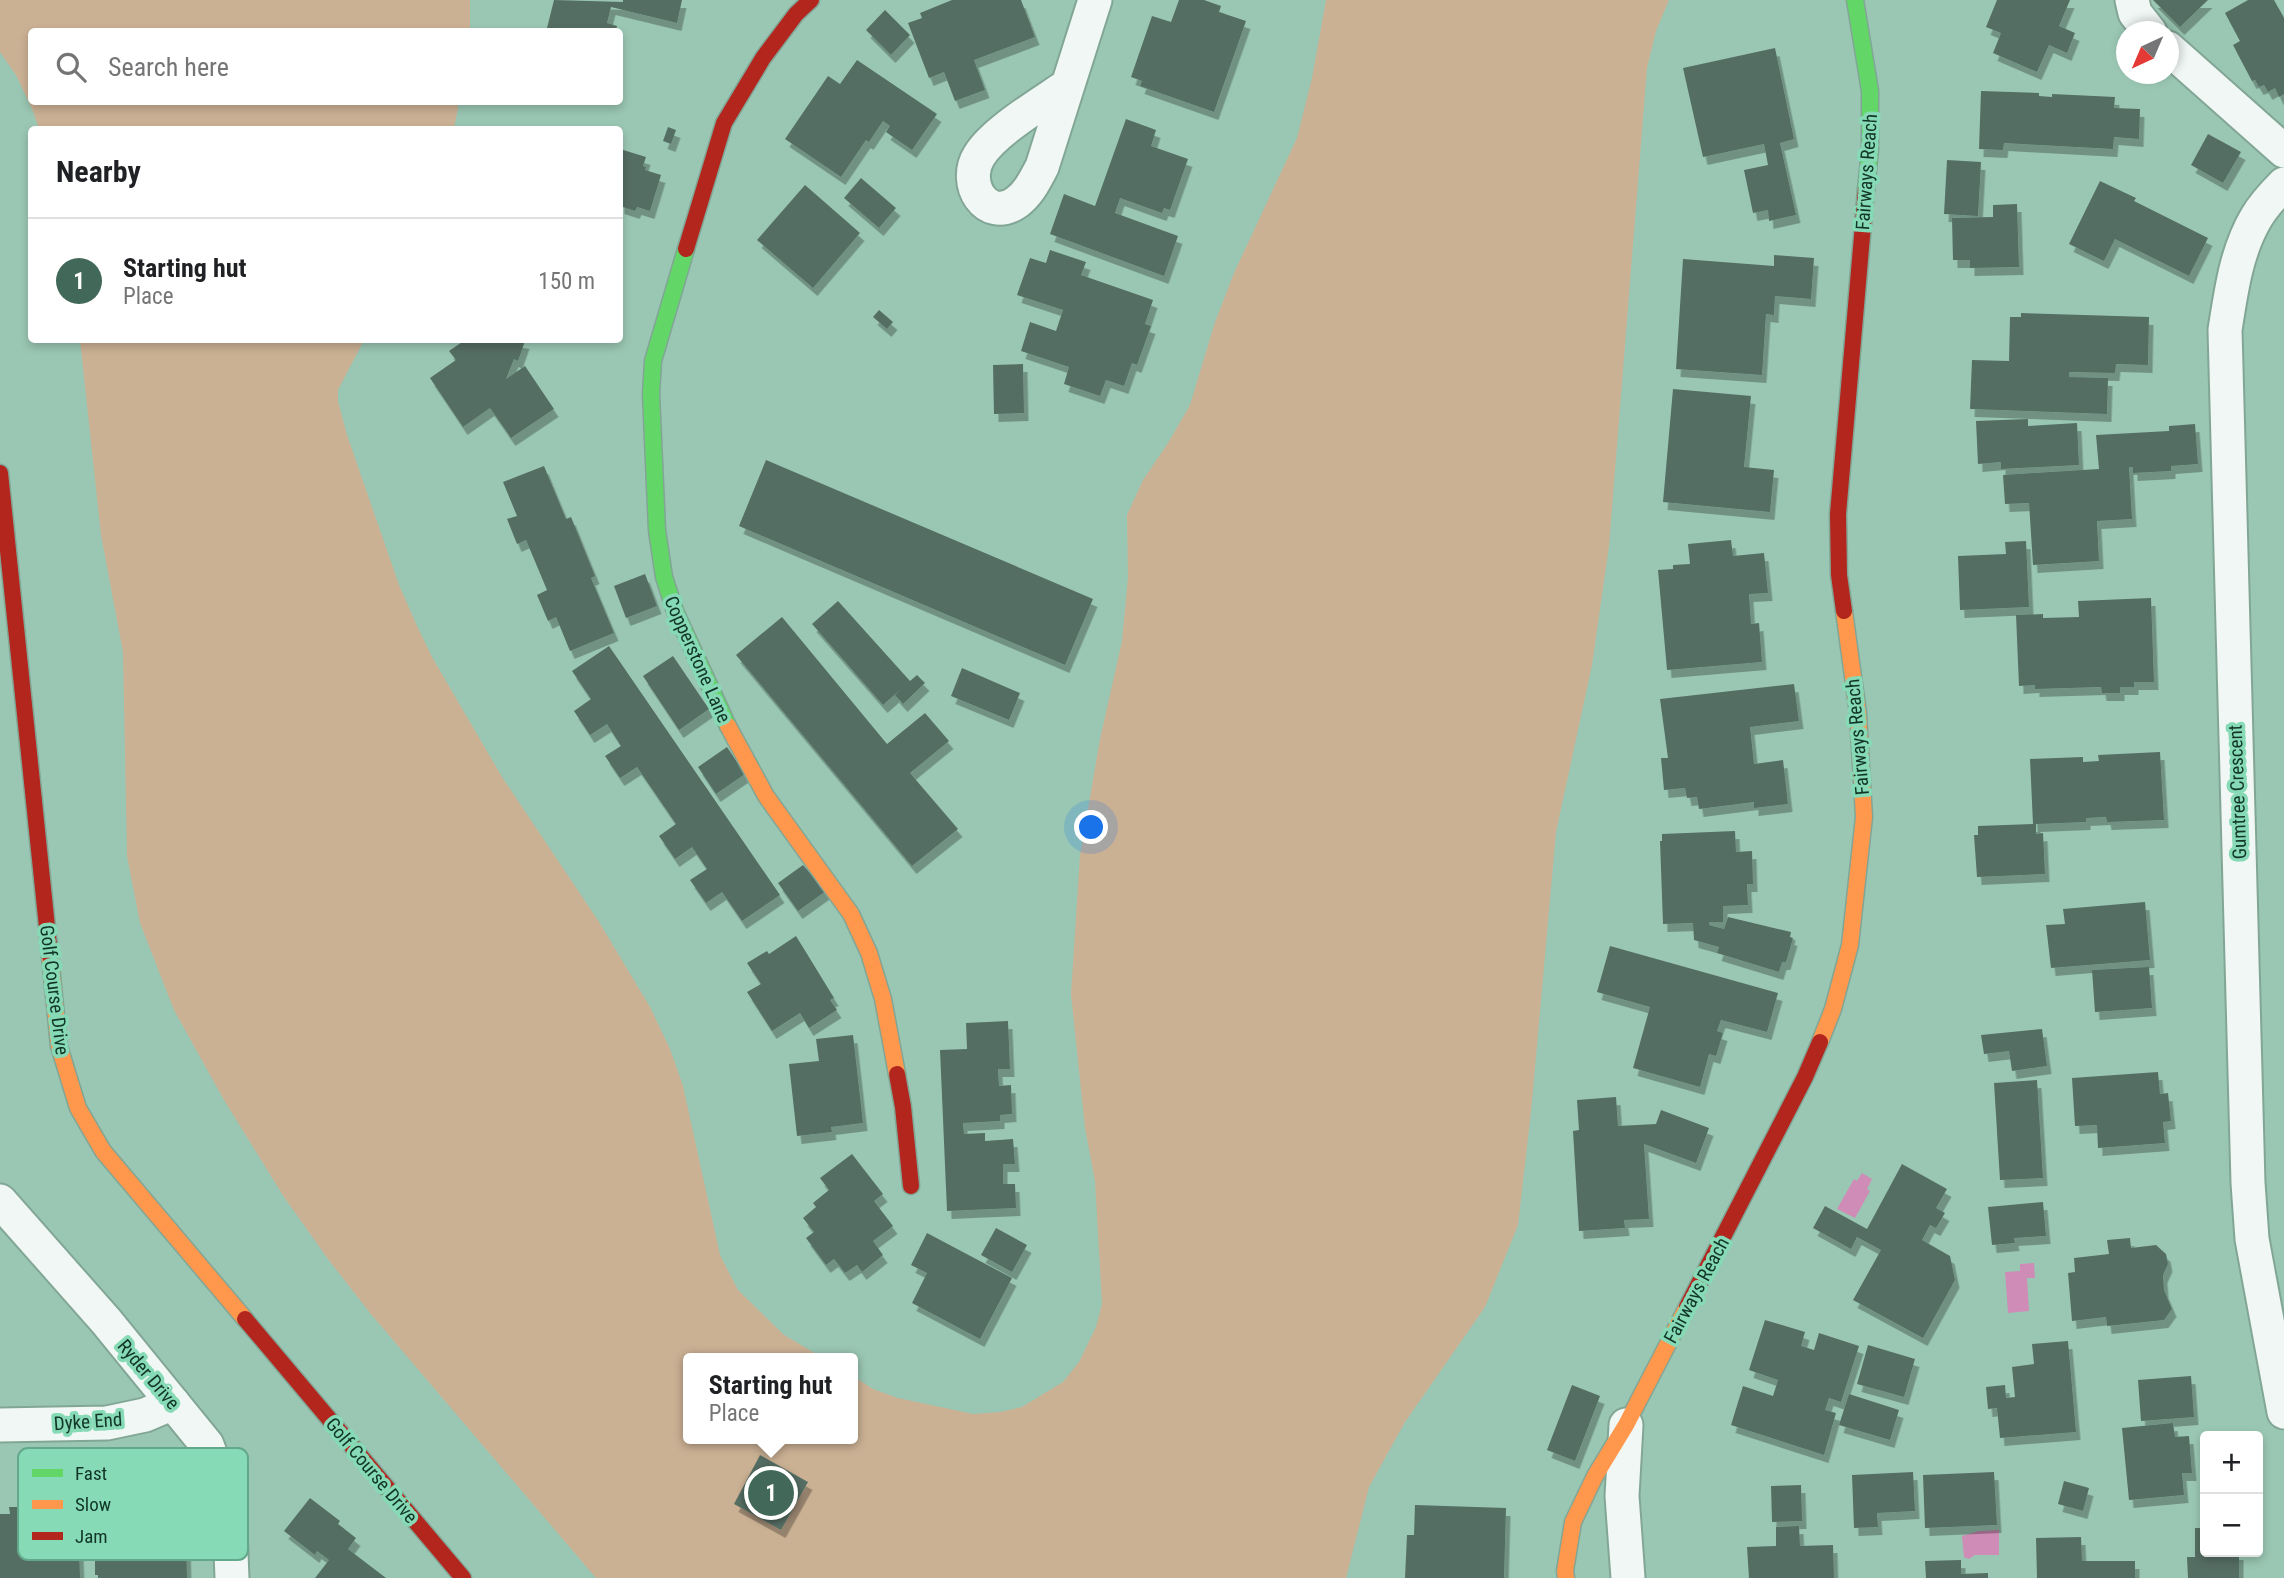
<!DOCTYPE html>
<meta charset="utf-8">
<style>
:root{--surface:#fff;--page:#f6f6f6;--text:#202124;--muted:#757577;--line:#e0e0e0;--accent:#416858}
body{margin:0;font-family:"Roboto Condensed",sans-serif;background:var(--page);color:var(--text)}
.controls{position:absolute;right:21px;bottom:21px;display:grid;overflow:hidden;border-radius:7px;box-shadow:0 4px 10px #0003}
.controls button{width:63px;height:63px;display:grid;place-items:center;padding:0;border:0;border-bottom:2px solid var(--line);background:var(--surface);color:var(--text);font:35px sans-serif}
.compass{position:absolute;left:2116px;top:21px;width:63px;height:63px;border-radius:50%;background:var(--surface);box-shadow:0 4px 10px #0003;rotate:224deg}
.you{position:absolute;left:1092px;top:828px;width:24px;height:24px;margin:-18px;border:5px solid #fff;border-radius:50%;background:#1a73e8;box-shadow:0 0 0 10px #1a73e833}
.badge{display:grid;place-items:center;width:46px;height:46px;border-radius:50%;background:var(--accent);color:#fff;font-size:23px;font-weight:700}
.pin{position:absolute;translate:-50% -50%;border:4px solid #fff;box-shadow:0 2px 7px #0006}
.popup{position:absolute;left:683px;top:1353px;width:175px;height:91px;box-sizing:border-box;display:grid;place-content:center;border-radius:7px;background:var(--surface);filter:drop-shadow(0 2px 5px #0005);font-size:23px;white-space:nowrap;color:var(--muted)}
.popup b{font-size:26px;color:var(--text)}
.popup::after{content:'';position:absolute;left:50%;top:100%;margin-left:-14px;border:14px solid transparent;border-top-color:var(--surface)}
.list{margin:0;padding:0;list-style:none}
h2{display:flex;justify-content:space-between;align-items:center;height:91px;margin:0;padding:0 28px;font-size:30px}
h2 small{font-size:23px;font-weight:400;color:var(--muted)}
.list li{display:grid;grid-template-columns:46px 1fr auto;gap:21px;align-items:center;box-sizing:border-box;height:126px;padding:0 28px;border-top:2px solid var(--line)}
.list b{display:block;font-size:26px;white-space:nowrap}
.list p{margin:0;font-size:23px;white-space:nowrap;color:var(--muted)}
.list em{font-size:23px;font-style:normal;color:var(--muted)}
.icon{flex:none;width:38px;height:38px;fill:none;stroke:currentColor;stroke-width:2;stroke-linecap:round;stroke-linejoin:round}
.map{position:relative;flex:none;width:2284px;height:1578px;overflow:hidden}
.search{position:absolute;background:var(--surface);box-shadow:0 4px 10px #0003;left:28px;top:28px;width:595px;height:77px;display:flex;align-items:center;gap:18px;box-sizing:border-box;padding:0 24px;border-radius:7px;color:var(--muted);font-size:26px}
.panel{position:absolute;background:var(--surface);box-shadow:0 4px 10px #0003;left:28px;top:126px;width:595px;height:217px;border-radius:7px}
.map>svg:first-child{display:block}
.green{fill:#cbb194}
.water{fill:#ce8cb6}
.building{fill:#556e64;filter:url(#shadow)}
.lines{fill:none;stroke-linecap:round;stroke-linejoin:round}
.street-casing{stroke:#82a696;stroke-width:37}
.fast-casing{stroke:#82a696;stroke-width:19}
.slow-casing{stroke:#82a696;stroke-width:19}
.jam-casing{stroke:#82a696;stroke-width:19}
.street{stroke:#f0f7f4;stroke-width:33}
.fast{stroke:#63d668;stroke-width:16}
.slow{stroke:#ff974d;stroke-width:16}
.jam{stroke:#b3261e;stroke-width:16}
.labels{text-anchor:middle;stroke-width:7;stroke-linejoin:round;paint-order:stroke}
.street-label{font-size:19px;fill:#113527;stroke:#87dab6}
.key{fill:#87dab6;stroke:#64a88b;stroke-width:2}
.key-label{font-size:19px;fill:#113527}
</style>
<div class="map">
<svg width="2284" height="1578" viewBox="0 0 2284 1578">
<defs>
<filter id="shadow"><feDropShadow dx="4.5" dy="8" stdDeviation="0" flood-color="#0004"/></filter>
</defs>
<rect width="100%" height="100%" fill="#9ac7b3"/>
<g class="green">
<path d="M0,0H470V31L32,32V102H459L454,129H39L33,111L16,75L0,52Z"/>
<path d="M1326,0H1669L1656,31L1647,68L1609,546L1592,665L1556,832L1531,1112L1518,1225L1485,1307L1405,1422L1369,1487L1346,1578H596L370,1313L328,1259L284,1197L224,1100L174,1010L140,923L127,856L123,652L101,535L80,340H364L338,390V401L347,435L399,585L417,626L432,657L502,777L599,922L650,1007L670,1049L683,1086L720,1255L738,1290L784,1335L823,1358H689V1439H853V1376L873,1389L898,1398L973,1414L1000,1412L1022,1407L1063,1382L1079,1362L1096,1327L1102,1304L1095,1181L1085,1128L1071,994L1080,855L1100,739L1122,641L1128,577L1127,515L1143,480L1168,443L1190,405L1215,322L1234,273L1297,138L1312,78Z"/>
</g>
<g class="water">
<path d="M1862,1173L1872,1179L1867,1189L1870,1191L1855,1218L1837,1209L1854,1179L1857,1181Z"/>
<path d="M2034,1263L2035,1278H2027L2029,1311L2008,1313L2005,1272L2020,1271V1264Z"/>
<path d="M1999,1530V1555H1975L1969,1559L1964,1557L1962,1536L1979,1531Z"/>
</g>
<g class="building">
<path d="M554,0L623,2V0H682L677,23L611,7L607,23L617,26L616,32H546Z"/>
<path d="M952,0H1021L1035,37L974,60L985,90L955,101L944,72L929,78L908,23L922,18L920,13Z"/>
<path d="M1179,0H1204L1221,6L1219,12L1246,21L1214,112L1140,86L1142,81L1131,77L1152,16L1171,22Z"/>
<path d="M1997,0H2070L2059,26L2075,33L2067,53L2049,45L2037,72L1993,53L2001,33L1986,27Z"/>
<path d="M2153,0H2208L2180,27Z"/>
<path d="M2248,0H2274L2284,18V94L2279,97L2275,88L2268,92L2264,85L2259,87L2255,80L2252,81L2233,45L2240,41L2225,13Z"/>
<path d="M885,10L910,35L891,55L866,30Z"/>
<path d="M1775,48L1794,139L1780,143L1796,215L1769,221L1768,210L1753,213L1744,170L1768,165L1764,144L1703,157L1683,68Z"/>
<path d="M857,60L937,114L912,150L886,132L890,126L883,121L869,142L866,140L841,177L785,139L828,76L840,84Z"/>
<path d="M1981,91L2039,93V96L2052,97V94L2115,97L2114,108L2140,109L2139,139L2114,137L2113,149L2004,143L2003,150L1979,149Z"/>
<path d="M1126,119L1156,130L1151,146L1188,159L1170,210L1164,208L1162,213L1120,198L1115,213L1178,236L1164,276L1050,234L1064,194L1095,206Z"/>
<path d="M668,127L676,130L671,144L663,141Z"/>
<path d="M2208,134L2241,152L2223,183L2191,165Z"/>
<path d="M620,149L646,157L643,166L646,167L645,170L661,175L650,211L637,207L635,211L620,206Z"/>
<path d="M1947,160L1981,162L1978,216L1944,214Z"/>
<path d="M861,178L896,208L879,228L844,198Z"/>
<path d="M2100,181L2136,198L2134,201L2208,238L2189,276L2115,239L2104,261L2069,244Z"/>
<path d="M805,185L860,233L813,288L757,240Z"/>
<path d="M2017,204L2019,267L1970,268V260H1953L1952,218L1993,217V205Z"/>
<path d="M1050,250L1086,262L1081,275L1153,300L1145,324L1151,326L1137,365L1132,363L1124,386L1106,380L1100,396L1064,384L1069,367L1021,351L1030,322L1056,331L1063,310L1017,295L1030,258L1046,263Z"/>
<path d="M1774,255L1814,258L1811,299L1775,296L1774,315L1766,314L1762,375L1676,369L1683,259L1774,266Z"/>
<path d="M879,310L893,322L887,329L873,317Z"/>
<path d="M2021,313L2149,317L2148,365L2116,364L2115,373L2069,372V377L2108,378L2107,414L1970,409L1972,360L2009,361L2010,317H2021Z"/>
<path d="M465,340H519L525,341L518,361L514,359L506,379L525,366L554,409L511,438L490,408L463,427L430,378L456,360L449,351Z"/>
<path d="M1023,364L1024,413L994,414L993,365Z"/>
<path d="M1673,389L1751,396L1744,467L1774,470L1770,512L1663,502Z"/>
<path d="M2028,419V426L2077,423L2079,465L2001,469V462L1978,464L1976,421Z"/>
<path d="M2195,424L2198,464L2171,466V471L2133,473V467H2129L2132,519L2097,521L2099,561L2033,565L2029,503L2005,504L2003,475L2099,469L2096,435L2169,431V426Z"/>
<path d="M766,460L1093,599L1065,665L739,526Z"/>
<path d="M544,466L566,519L571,517L595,576L591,578L614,633L570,651L556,617L548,621L537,595L547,590L526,540L517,544L507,519L517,516L503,482Z"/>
<path d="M1731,540L1733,556L1764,553L1768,593L1749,594L1751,624L1759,623L1762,662L1667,670L1658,570L1673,569V565L1690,564L1688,544Z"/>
<path d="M2026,541L2029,607L1960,610L1958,556L2006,554L2005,542Z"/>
<path d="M645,574L657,606L626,618L614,586Z"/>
<path d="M2151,598L2154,682H2134V687H2120V693H2102L2101,687L2035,689V685L2019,686L2016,615L2043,614V618L2079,617L2078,601Z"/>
<path d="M838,601L910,681L917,675L925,683L903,704L895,695L901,689L883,705L812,624Z"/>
<path d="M782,617L887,744L925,713L949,741L910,773L958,829L912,866L736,655Z"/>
<path d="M609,646L780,895L742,921L722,892L706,903L690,880L707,869L692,847L675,859L659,836L676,824L637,767L620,778L605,756L621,746L607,724L590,735L574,711L591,699L572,671Z"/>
<path d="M673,656L709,709L679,730L643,676Z"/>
<path d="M962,668L1020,693L1009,720L951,696Z"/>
<path d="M1794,684L1799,721L1750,727L1754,764L1783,760L1788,804L1754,808V802L1699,809L1697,797L1687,798L1685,788L1664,790L1661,758H1668L1660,699Z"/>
<path d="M727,747L745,774L716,794L698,767Z"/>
<path d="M2160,752L2164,820L2107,822L2106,817L2086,818V822L2036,824V834L2043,833L2045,874L1977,877L1974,835H1978V826L2033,824L2030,759L2083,757V762L2099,761L2098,755Z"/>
<path d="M1735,831L1736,852L1752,851L1753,884H1747L1748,905L1723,906V922H1709V925L1724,929L1728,917L1791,932L1790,937L1793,938L1786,962H1782L1779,972L1717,953L1719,947L1694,940L1693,923L1663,924L1660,841H1662V834Z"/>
<path d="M803,865L826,891L798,911L778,883Z"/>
<path d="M2145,902L2150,960L2051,968L2046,925L2065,924L2063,909Z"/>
<path d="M796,936L834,998L830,1000L837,1010L809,1028L800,1013L772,1031L747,992L761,984L747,963L767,951L769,954Z"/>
<path d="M1610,946L1778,993L1767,1032L1721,1020L1717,1031L1723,1033L1716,1056L1709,1054L1700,1087L1633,1068L1650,1007L1597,992Z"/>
<path d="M2149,967L2152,1008L2095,1012L2092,970Z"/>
<path d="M1008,1021L1010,1069H998L999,1086L1011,1085L1012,1114L1000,1115V1121L963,1123L964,1134L985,1133V1141L1013,1139L1015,1164H1003V1184H1015L1016,1208L947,1211L940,1050L967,1049L966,1023Z"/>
<path d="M2042,1029L2047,1066L2012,1071L2009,1051L1984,1054L1981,1035Z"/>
<path d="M853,1035L863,1123L831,1127L832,1132L797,1136L789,1064L819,1061L816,1039Z"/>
<path d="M2158,1072L2160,1094L2168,1093L2171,1121L2163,1122L2165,1143L2098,1148L2097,1125L2075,1126L2072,1078Z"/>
<path d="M2037,1080L2043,1178L2000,1180L1994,1083Z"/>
<path d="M1616,1097L1618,1126L1656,1124L1661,1110L1709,1128L1696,1163L1644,1144L1649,1219L1624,1220L1625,1228L1579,1231L1573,1131L1579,1130L1577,1100Z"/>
<path d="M852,1154L883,1194L874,1201L893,1226L873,1241L883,1255L862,1272L857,1265L845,1273L834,1259L826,1265L806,1238L814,1232L803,1218L816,1207L813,1203L829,1190L820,1178Z"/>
<path d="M1902,1164L1947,1189L1936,1208L1945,1213L1936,1228L1930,1225L1922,1240L1950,1256L1955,1280L1923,1338L1853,1300L1881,1250L1857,1237L1851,1249L1813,1228L1825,1206L1867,1229Z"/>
<path d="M2043,1202L2046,1236L2014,1238L2015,1243L1992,1245L1988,1207Z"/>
<path d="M996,1228L1027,1245L1012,1272L981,1255Z"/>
<path d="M927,1233L1012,1278L980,1339L912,1303L927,1273L911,1265Z"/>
<path d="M2130,1238L2131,1248L2156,1245L2166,1254L2168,1264L2163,1275L2164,1290L2172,1309L2164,1320L2107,1326L2106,1317L2072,1321L2068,1273L2075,1272L2074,1258L2109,1254L2107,1240Z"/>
<path d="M1765,1320L1805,1332L1801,1346L1814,1350L1819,1333L1859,1346L1841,1402L1829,1398L1825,1410L1836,1413L1824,1455L1731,1425L1743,1386L1773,1396L1778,1380L1749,1370Z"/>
<path d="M2068,1341L2076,1432L2000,1438L1997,1408L1988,1409L1986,1387L2005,1385L2006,1398L2015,1397L2012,1367L2034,1364L2032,1344Z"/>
<path d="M1868,1345L1915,1359L1904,1397L1857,1384Z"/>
<path d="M2191,1376L2194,1417L2141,1421L2138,1380Z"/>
<path d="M1572,1385L1600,1396L1575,1461L1547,1450Z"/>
<path d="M1849,1394L1899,1410L1890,1440L1839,1425Z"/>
<path d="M2173,1423L2175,1437L2189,1436L2192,1473H2182L2184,1495L2129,1500L2122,1428Z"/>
<path d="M760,1455L808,1482L781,1530L734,1504Z"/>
<path d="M38,1466H75V1547H79L80,1578H0V1514H10L9,1507H28V1490H38Z"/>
<path d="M1913,1472L1915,1511L1877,1513L1878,1527L1854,1528L1852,1475Z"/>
<path d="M1994,1472L1997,1525L1925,1528L1923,1475Z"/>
<path d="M2064,1481L2089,1488L2083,1511L2058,1504Z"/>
<path d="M1801,1485L1802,1521L1772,1522L1771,1486Z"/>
<path d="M310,1498L340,1521L338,1524L356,1538L348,1549L386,1578H315L329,1560L317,1551L315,1555L284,1531Z"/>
<path d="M154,1505H177V1538L186,1537L187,1578H98V1575H95V1525H98V1510L131,1509V1544H155Z"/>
<path d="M1415,1505L1506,1508L1504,1578H1405L1407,1535H1414Z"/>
<path d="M1799,1526L1800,1546L1833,1545L1834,1578H1749L1747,1547L1776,1546V1527Z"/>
<path d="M2195,1528H2205V1552H2239V1578H2188L2187,1557H2195Z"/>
<path d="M2081,1537L2082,1561H2135V1578H2037L2036,1538Z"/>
<path d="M1961,1560V1574L1988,1573V1578H1926L1925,1561Z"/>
</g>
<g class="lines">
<g class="street-casing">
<g id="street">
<path d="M2132,0L2135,13L2150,32"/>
<path d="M2168,48L2284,151"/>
<path d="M1068,85C1044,102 994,131 979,156C962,183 986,224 1017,202C1029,193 1035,180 1042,167L1095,0"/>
<path d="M2284,184C2274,194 2263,206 2256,218C2236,252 2231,292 2225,330L2248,1183L2252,1239L2284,1412"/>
<path d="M0,1201L106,1321L207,1445L229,1504L232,1578"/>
<path d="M0,1425L107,1423L145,1415L173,1403"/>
<path d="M1626,1425L1622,1496L1628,1578"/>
</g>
</g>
<g class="fast-casing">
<g id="fast">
<path d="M1855,0L1870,91V150L1866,190"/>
<path d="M686,249L653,361L651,394L657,530L664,577L675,611L728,726"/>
</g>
</g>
<g class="slow-casing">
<g id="slow">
<path d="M728,726L766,796L851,914L869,953L883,999L897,1074"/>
<path d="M50,956L59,1046L78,1108L103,1151L245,1319"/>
<path d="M1820,1042L1833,1009L1850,945L1864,817L1858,713L1844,611"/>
<path d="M1566,1578L1565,1571L1573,1522L1595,1476L1626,1425L1687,1307"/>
</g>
</g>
<g class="jam-casing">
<g id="jam">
<path d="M686,249L724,123L763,58L796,14L811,0"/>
<path d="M0,473L50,956"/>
<path d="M1844,611L1839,575L1838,514L1866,190"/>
<path d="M897,1074L903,1107L911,1186"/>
<path d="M1687,1307L1805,1077L1820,1042"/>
<path d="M245,1319L463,1578"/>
</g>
</g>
<use href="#street" class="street"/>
<use href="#fast" class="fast"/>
<use href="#slow" class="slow"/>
<use href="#jam" class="jam"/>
</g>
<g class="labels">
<g class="street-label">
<text transform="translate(1866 172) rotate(-86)" y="7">Fairways Reach</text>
<text transform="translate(698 659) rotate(66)" y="7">Copperstone Lane</text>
<text transform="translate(1857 737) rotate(-95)" y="7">Fairways Reach</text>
<text transform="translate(2237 792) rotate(-92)" y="7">Gumtree Crescent</text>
<text transform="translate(55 990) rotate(83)" y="7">Golf Course Drive</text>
<text transform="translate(1696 1290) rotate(-62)" y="7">Fairways Reach</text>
<text transform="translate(149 1374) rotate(50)" y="7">Ryder Drive</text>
<text transform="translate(88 1421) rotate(-4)" y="7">Dyke End</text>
<text transform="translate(372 1470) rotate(50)" y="7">Golf Course Drive</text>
</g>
</g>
<rect x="18" y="1448" width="230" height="112" rx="10" class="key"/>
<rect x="32" y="1469" width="31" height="8" fill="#63d668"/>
<rect x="32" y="1500" width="31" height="9" fill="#ff974d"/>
<rect x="32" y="1532" width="31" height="8" fill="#b3261e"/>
<g class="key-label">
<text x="75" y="1480">Fast</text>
<text x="75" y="1511">Slow</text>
<text x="75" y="1543">Jam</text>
</g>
</svg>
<div class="controls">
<button>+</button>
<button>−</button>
</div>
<svg class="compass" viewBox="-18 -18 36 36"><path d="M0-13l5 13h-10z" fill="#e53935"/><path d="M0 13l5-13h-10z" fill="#757577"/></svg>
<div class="you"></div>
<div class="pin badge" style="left:771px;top:1493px">1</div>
<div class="popup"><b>Starting hut</b>Place</div>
<div class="search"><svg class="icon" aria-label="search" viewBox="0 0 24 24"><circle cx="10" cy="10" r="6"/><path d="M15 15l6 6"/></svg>Search here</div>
<section class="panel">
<h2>Nearby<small></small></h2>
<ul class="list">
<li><span class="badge">1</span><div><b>Starting hut</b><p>Place</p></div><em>150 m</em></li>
</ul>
</section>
</div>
